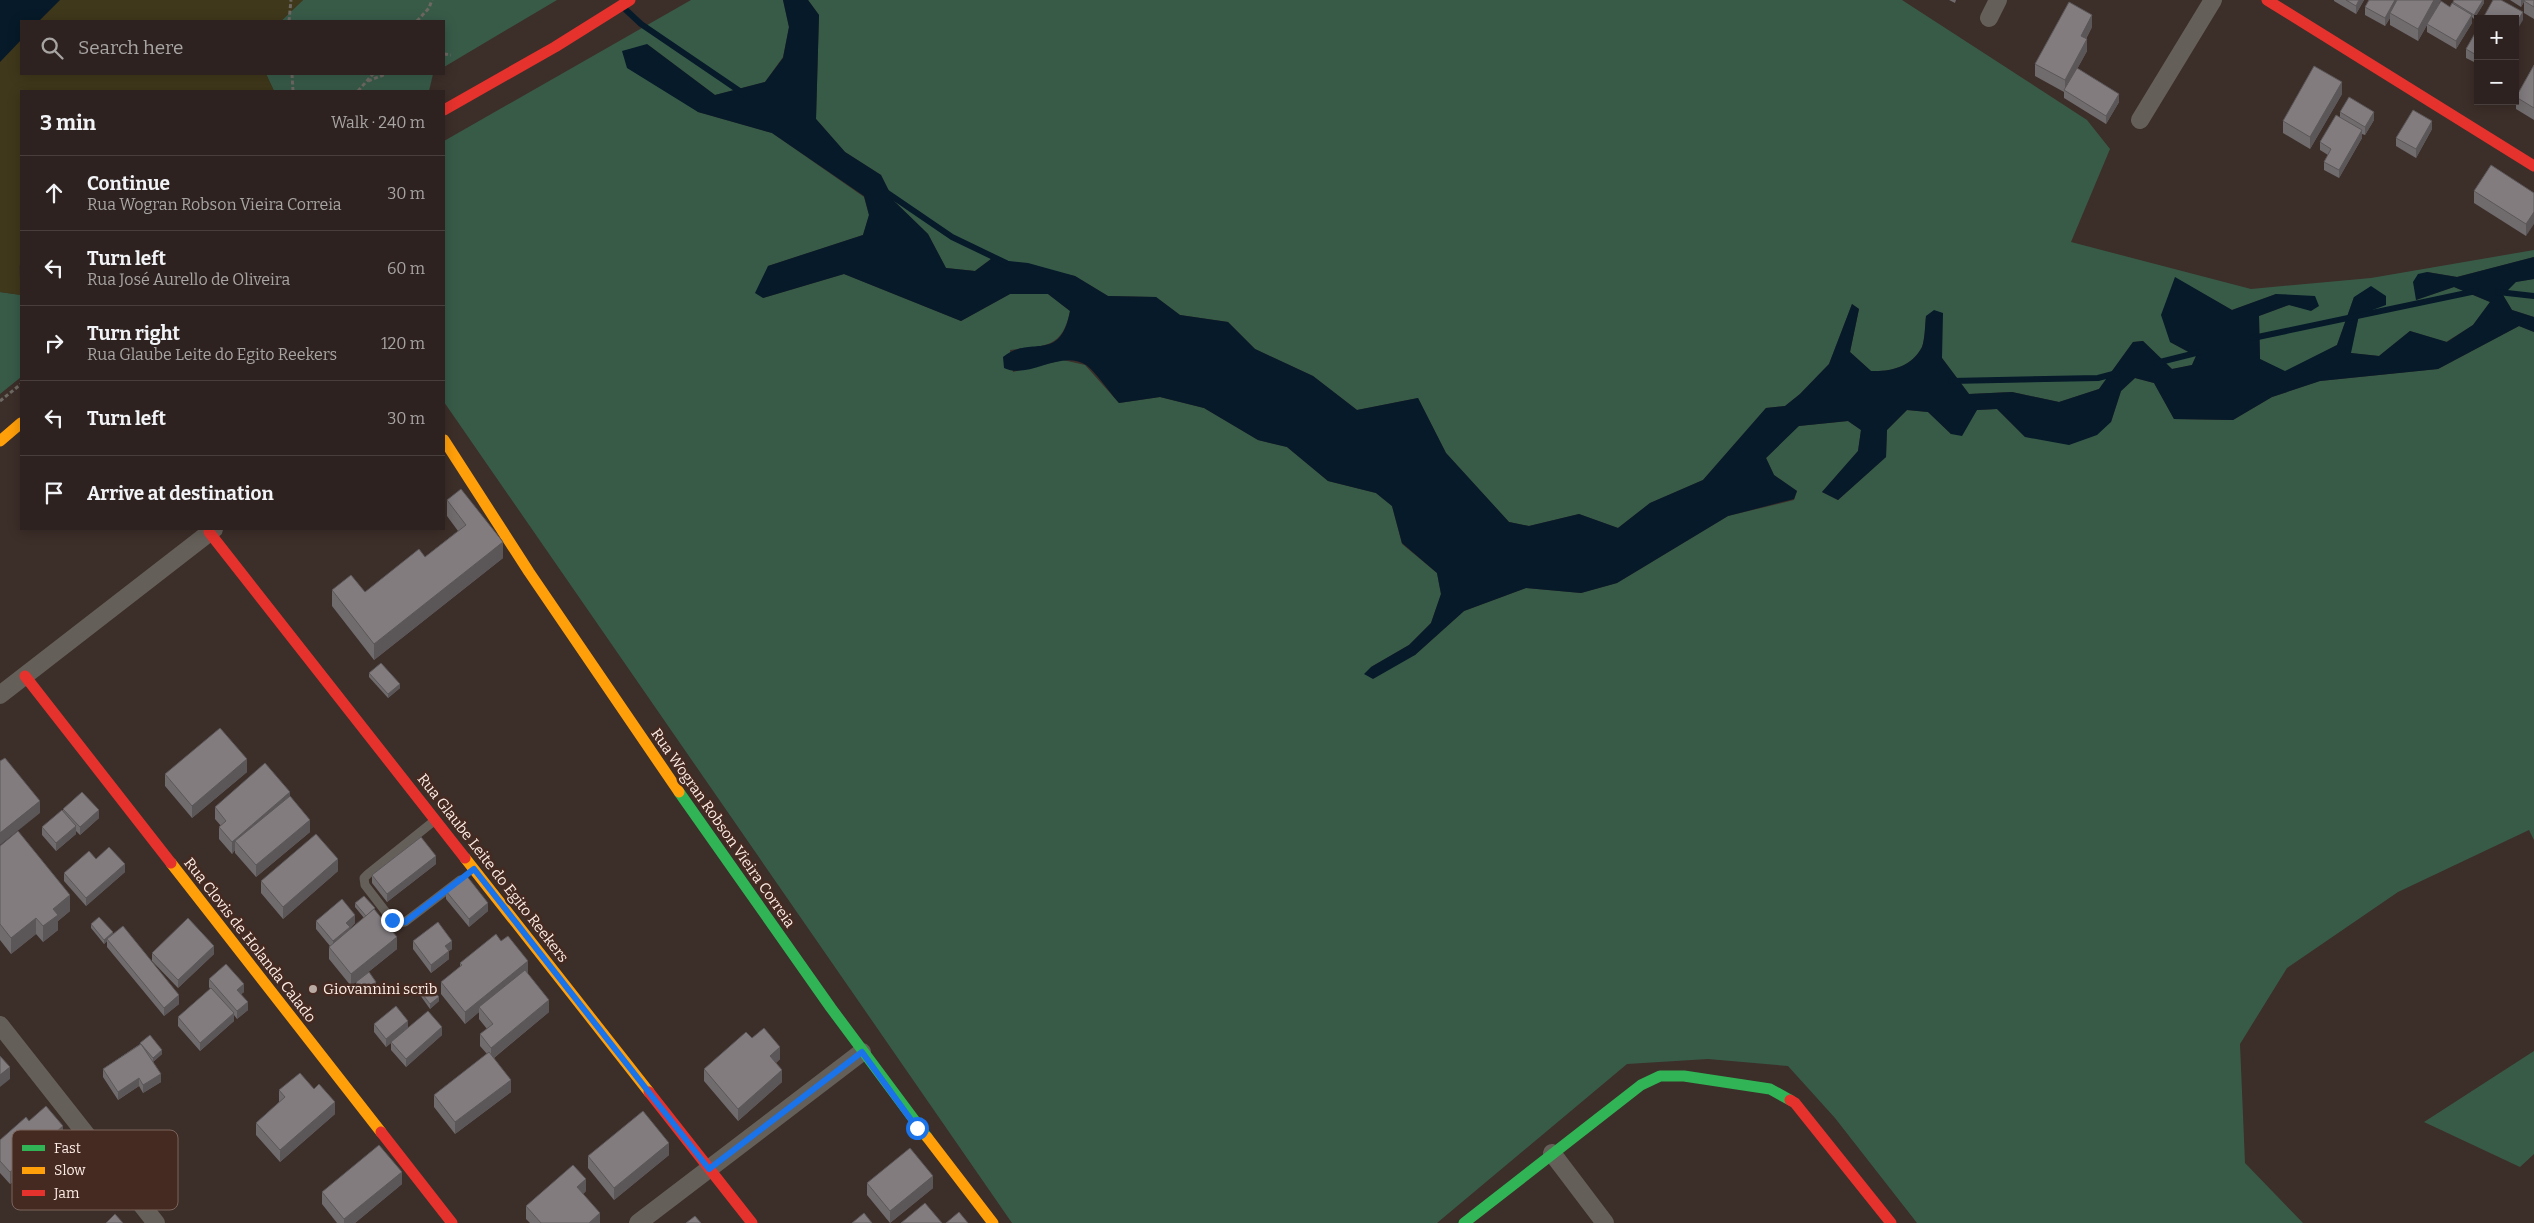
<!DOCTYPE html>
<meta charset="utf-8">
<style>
:root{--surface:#2d221f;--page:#352a28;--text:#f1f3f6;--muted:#a7a4a4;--line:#483f3d}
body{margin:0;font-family:Bitter,serif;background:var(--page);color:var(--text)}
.controls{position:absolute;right:15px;top:15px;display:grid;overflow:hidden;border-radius:0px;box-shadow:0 2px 12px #0003}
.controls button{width:45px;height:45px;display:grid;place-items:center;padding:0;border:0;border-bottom:1px solid var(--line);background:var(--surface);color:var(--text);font:25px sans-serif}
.stop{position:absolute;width:15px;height:15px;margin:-11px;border:4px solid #1a73e8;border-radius:50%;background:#fff}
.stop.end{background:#1a73e8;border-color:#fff;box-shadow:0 1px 5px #0008}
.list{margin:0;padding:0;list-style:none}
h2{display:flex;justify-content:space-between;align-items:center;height:65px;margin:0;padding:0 20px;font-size:21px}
h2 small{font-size:16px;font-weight:400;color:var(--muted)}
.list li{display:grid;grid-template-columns:32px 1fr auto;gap:15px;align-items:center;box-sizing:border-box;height:75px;padding:0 20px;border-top:1px solid var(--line)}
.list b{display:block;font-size:19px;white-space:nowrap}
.list p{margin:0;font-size:16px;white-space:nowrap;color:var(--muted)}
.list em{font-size:16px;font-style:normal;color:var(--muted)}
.icon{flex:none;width:28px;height:28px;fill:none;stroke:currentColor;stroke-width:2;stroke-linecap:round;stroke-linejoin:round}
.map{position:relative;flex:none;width:2534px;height:1223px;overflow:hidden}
.search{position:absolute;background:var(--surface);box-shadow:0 2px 12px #0003;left:20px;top:20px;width:425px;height:55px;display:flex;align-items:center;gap:12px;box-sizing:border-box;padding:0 18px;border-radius:0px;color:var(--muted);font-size:19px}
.panel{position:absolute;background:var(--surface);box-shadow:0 2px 12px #0003;left:20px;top:90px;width:425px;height:440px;border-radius:0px}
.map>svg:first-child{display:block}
.green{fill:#385b48}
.sand{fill:#40381b}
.water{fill:#061a29}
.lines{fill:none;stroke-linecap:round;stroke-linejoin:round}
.stream{stroke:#061a29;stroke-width:6}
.path{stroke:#6d6862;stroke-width:3;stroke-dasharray:4 2.5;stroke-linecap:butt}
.lane{stroke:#645f58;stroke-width:9}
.street{stroke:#645f58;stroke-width:18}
.fast{stroke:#30b455;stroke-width:11}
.slow{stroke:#ff9f0a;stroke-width:11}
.jam{stroke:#e5322d;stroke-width:11}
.wall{fill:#706b6d}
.shaded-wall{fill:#5b5759}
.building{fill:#827c7f;stroke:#5b5759}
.route{stroke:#1a73e8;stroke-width:6}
.poi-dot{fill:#b9aaa3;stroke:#442a21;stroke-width:2}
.labels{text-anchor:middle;stroke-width:5;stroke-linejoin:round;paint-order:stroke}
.street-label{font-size:15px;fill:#fdece5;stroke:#442a21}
.poi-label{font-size:15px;fill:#fdece5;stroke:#442a21;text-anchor:start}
.key{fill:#442a21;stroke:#7c645c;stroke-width:1}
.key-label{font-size:14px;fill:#fdece5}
</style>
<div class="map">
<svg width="2534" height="1223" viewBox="0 0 2534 1223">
<rect width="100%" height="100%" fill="#3c2e29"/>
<g class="green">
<path d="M303,0H557L444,67V21H281Z"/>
<path d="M691,0H783L789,27L783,57L765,82L715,95L647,44L698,112L772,133L864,197L869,215L863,235L768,266L763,298L844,274L961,321L1010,294H1048L1070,311C1062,350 1044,345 1010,350L1013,372L1063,360L1085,365L1119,403L1160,397L1204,408L1258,440L1287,447L1328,481L1376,493L1392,506L1402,544L1437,573L1441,594L1431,623L1409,645L1371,667L1415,655L1464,611L1526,588L1581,593L1617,583L1728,516L1794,500L1797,491L1774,475L1766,458L1798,426L1848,421L1861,430L1858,451L1822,492L1838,500L1886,457L1887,430L1907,410L1928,412L1951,434L1977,410L1997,409L2025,437L2111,422L2121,391L2135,378L2154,383L2174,419L2233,420L2272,397L2320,381L2438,369L2519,326L2534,332V840L2529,830L2398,892L2287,968L2240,1044L2245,1163L2303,1223H1917L1835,1118L1788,1066L1708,1059L1627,1064L1437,1223H1012L444,402V141Z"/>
<path d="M808,0H1902L2087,120L2110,149L2071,242L2251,289L2371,278L2534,250V257L2457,277L2427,272L2416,300L2454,287L2490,302L2473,325L2446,342L2410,331L2379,356L2350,353L2359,315L2354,297L2337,345L2285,372L2260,359L2259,316L2289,305L2312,310L2276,294L2232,310L2175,278L2170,342L2196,356L2192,365L2172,369L2143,341L2133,342L2099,389L2059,402L2012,392L1969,394L1942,358V313L1926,316C1925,325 1925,339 1922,347C1912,367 1890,372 1871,371L1850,352L1859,309L1852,304L1829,364L1800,394L1785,406L1766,408L1703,480L1650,503L1618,528L1579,514L1529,526L1509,522L1446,453L1418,398L1357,410L1313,376L1255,349L1228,322L1180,315L1156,297L1108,296L1075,276L991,259L975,271L946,268L928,234L894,201L881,175L845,152L816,119L819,15Z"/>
<path d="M266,74H433L429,91H274Z"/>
<path d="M2534,279V317L2512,310L2503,295L2515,282Z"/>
<path d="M0,292L21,295V377L0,394Z"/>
<path d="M2534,1051V1154L2520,1167L2424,1122Z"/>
</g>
<g class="sand">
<path d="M60,0H303L281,21H39Z"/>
<path d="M21,40V74H266L274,91H21V264L19,266L21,295L0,292V62Z"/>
</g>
<g class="water">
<path d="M0,0H60L39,21H21V40L0,62Z"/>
<path d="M783,0H808L819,15L816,119L845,152L881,175L894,201L928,234L946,268L975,271L991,259L1028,263L1075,276L1108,296L1156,297L1180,315L1228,322L1255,349L1313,376L1357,410L1418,398L1446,453L1509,522L1529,526L1579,514L1618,528L1650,503L1703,480L1766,408L1785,406L1800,394L1829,364L1852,304L1859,309L1850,352L1871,371C1890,372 1912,367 1922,347C1925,339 1925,325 1926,316L1934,310L1943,313L1942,358L1969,394L2012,392L2059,402L2099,389L2133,342L2143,341L2172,369L2192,365L2196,356L2170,342L2161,315L2175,277L2232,310L2276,294L2315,296L2319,306L2311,311L2289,305L2259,316L2260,359L2285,371L2337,345L2354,297L2371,286L2386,296V305L2359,315L2351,353L2379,356L2410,331L2447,342L2473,325L2490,302L2454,287L2416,300L2413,282L2418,274L2427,272L2457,277L2534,257V279L2516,282L2503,295L2512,310L2534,317V332L2519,326L2438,369L2320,381L2272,397L2233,420L2174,419L2154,383L2135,378L2121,391L2111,422L2097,435L2069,445L2025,437L1997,409L1977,410L1962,436L1951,434L1928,412L1907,410L1887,430L1886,457L1838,500L1822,492L1858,451L1861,430L1848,421L1799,426L1766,458L1774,475L1797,491L1794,499L1728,516L1617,583L1581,593L1526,588L1464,611L1415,655L1373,679L1364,674L1371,667L1409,645L1431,623L1441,594L1437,573L1402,543L1392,506L1376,493L1328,481L1287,447L1258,440L1204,408L1160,397L1119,403C1110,393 1096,372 1086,365C1060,349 1029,380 1004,368L1003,357C1030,334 1060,365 1070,311L1048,294H1010L961,321L844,274L763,298L755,293L768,266L863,235L869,215L864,196L772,133L698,112L627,68L622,51L647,44L715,95L765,82L783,58L789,27Z"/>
</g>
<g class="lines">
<g class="stream">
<path d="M626,10L641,24L744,94"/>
<path d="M886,192L952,237L1006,263"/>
<path d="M2498,292L2534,296"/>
<path d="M2253,338L2476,291"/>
<path d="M2156,363L2200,352"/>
<path d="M1951,381L2098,378L2117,373"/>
</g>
<g class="path">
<path d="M289,21L291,0"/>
<path d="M417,21L429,8L432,0"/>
<path d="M444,54L451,55"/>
<path d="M292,74L293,91"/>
<path d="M368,81L386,74"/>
<path d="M358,91L373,74"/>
<path d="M0,401L21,384"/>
</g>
<path class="lane" d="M434,821L368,874L364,878L365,885L392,920L398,923L405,922L460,880"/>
<g class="street">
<path d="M1989,18L1998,0"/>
<path d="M2140,120L2213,0"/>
<path d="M0,695L214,529"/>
<path d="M0,1025L156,1223"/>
<path d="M1552,1153L1605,1223"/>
<path d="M638,1223L862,1052"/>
</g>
<g class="fast">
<path d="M679,792L831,1008L927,1137"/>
<path d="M1464,1223L1641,1085L1660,1076H1684L1770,1089L1790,1100"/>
</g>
<g class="slow">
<path d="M444,440L529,572L679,792"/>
<path d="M0,441L21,423"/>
<path d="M465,858L649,1092"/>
<path d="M171,863L381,1132"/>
<path d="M927,1137L993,1223"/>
</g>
<g class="jam">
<path d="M2267,0L2534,166"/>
<path d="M444,110L555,47L630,0"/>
<path d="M209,532L465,858"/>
<path d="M25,676L171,863"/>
<path d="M649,1092L752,1223"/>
<path d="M1790,1100L1795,1103L1891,1223"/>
<path d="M381,1132L452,1223"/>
</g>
</g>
<g class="wall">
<path d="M1949,0H1956L1955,3Z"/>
<path d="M2334,0H2364L2356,14L2334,1Z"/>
<path d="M2484,0V3L2474,19L2472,17V23L2456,49L2427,32V25L2418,41L2390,25V18L2385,26L2365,15V7L2439,4L2450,7L2453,2Z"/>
<path d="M2510,0H2534V19L2524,13V2L2521,7Z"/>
<path d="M2092,27L2086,39L2087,51L2077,69L2119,102L2106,124L2064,98V92L2035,76V64Z"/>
<path d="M2478,28V64L2466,58V49Z"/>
<path d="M2534,65V120L2516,109V97Z"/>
<path d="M2342,94L2310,149L2283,133V121Z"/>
<path d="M2340,112L2374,120L2365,135L2362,134V138L2339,178L2324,170V162L2328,155L2320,150V142L2340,117Z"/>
<path d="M2432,129L2416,158L2396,146V138Z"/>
<path d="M2474,191L2534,193L2526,236L2474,203Z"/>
<path d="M447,500L503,558L374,660L332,606V590L365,592L425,557L458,531L447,516Z"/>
<path d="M369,673L400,688L388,698L369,677Z"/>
<path d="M247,772L192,818L165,786V774Z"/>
<path d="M290,796L310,832L256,877L235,853V850L232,854L219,839V827L221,826L215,819V807Z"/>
<path d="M63,809L99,818L80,835L76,831V834L56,851L42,835V827L63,812Z"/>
<path d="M0,846L70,911L58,921V930L43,942L36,934L11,954L0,940Z"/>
<path d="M96,859L125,872L86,906L64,881V873Z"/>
<path d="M436,864L387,902L372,883V875Z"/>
<path d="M338,871L283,919L261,893V881Z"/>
<path d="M446,891L488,911L469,927L446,899Z"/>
<path d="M355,903L375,910L397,949L351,986L329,959V947L330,946L316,929V921L355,923L350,928V930L364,918L355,907Z"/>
<path d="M91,924L113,934L179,1004L164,1016L107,947V941L104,944L91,928Z"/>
<path d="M413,941L452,949L449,951V959L431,973L413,949Z"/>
<path d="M152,953L214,954L178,988L152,961Z"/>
<path d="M460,963L528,973V974L549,1012L494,1058L511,1092L455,1134L434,1107V1095L487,1054L480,1046V1034L487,1029L479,1019V1012L465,1024L441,994V982L460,967Z"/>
<path d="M209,979L244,992L241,994L248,1010L237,1019L234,1015V1021L200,1051L178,1026V1017L210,989L209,987Z"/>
<path d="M356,982L376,986L363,996L356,987Z"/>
<path d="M420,991L439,1001L430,1009L420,995Z"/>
<path d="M374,1024L408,1028L442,1035L406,1067L391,1050V1043L386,1047L374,1032Z"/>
<path d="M752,1038L780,1059L776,1063L782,1082L738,1121L704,1081V1069Z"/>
<path d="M140,1043L162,1054L153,1062L161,1082L143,1093L139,1086L118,1100L103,1077V1069L140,1044Z"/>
<path d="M279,1090L335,1114L280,1162L256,1135V1123L279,1102Z"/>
<path d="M29,1121L63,1138L10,1184L0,1173V1140Z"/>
<path d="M669,1155L614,1200L588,1168V1156Z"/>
<path d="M867,1183L933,1188L890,1223L867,1195Z"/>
<path d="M402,1184L355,1223H337L322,1204V1192Z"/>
<path d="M586,1191L583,1194L600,1223H530L526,1219V1206Z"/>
</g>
<g class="shaded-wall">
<path d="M2359,0H2364L2356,14V6Z"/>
<path d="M2395,0H2399L2390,13V18L2385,26V18Z"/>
<path d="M2434,0H2441L2428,24H2427V25L2418,41V29Z"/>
<path d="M2483,0H2484V3L2474,19V15Z"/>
<path d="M2521,0H2525L2521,7Z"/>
<path d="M2523,12V20L2515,33V25Z"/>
<path d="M2092,15V27L2081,48V36Z"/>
<path d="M2472,15V23L2456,49V41Z"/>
<path d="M2087,39V51L2065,91V80Z"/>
<path d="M2342,82V94L2310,149V137Z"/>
<path d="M2119,94V102L2106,124V116Z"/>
<path d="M2374,112V120L2365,135V127Z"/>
<path d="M2432,121V129L2416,158V149Z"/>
<path d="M2362,130V138L2339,178V170Z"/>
<path d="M2534,212V224L2526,236V224Z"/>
<path d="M503,542V558L374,660V644Z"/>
<path d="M400,684V688L388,698V694Z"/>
<path d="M247,759V772L192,818V806Z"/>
<path d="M290,792V804L235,841V850L232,854V842Z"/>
<path d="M40,801V813L0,845V833Z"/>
<path d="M99,810V818L80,835V827Z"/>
<path d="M310,820V832L256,877V865Z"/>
<path d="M76,826V834L56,851V843Z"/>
<path d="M436,856V864L387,902V894Z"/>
<path d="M338,859V871L283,919V907Z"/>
<path d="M125,864V872L86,906V898Z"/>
<path d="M70,895V911L58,921V930L43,942V926L53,909Z"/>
<path d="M488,903V911L469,927V919Z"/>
<path d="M355,915V923L350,928V935L333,949V941L346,923Z"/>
<path d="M36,918V934L11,954V938Z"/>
<path d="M113,932V936L107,939V941L104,944V940Z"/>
<path d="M397,937V949L351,986V974Z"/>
<path d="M452,941V949L445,954V946Z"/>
<path d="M214,946V954L178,988V980Z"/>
<path d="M449,951V959L431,973V965Z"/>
<path d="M528,961V973L482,1010L479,1007V1012L465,1024V1012Z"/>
<path d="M376,982V986L363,996V992Z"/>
<path d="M244,984V992L237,998V990Z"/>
<path d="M179,995V1004L164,1016V1008Z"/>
<path d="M439,997V1001L430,1009V1004Z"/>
<path d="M549,1000V1012L491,1060V1048Z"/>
<path d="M248,1002V1010L237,1019V1011Z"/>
<path d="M234,1013V1021L200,1051V1043Z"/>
<path d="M408,1021V1029L386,1047V1039Z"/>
<path d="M442,1027V1035L406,1067V1059Z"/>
<path d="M780,1047V1059L770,1068V1056Z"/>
<path d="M162,1050V1054L153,1062V1058Z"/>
<path d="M10,1067V1079L0,1087V1075Z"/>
<path d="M782,1070V1082L738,1121V1109Z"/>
<path d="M161,1074V1082L143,1093V1085Z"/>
<path d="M139,1078V1086L118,1100V1092Z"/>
<path d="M511,1080V1092L455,1134V1122Z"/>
<path d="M335,1102V1114L280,1162V1150Z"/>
<path d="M63,1126V1138L10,1184V1172Z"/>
<path d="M669,1143V1155L614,1200V1188Z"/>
<path d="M402,1172V1184L355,1223H344V1219Z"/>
<path d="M933,1176V1188L890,1223V1211Z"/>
<path d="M586,1179V1191L577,1199V1187Z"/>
<path d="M600,1213V1223H589Z"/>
</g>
<g class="building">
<path d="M2346,0H2359L2356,6Z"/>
<path d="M2369,0H2395L2385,18L2365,7Z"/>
<path d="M2397,0H2434L2418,29L2390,13Z"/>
<path d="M2454,0H2483L2474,15L2453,2Z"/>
<path d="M2493,0H2501L2523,12L2515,25V19H2484L2483,18Z"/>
<path d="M2525,0H2534V7L2524,1Z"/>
<path d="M2441,1L2450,7L2452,3L2472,15L2456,41L2427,24Z"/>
<path d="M2069,2L2092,15L2081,36L2087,39L2065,80L2035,64Z"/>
<path d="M2478,28V56L2466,49Z"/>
<path d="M2534,65V108L2516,97Z"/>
<path d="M2314,66L2342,82L2310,137L2283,121Z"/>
<path d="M2077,68L2119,94L2106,116L2064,90Z"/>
<path d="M2349,97L2374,112L2365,127L2340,112Z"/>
<path d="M2413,110L2432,121L2416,149L2396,138Z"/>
<path d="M2336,115L2362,130L2339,170L2324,162L2331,149L2320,142Z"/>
<path d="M2491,165L2534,193V212L2526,224L2474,191Z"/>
<path d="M461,489L503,542L374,644L332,590L351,575L365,592L419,549L425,557L466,525L447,500Z"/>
<path d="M381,663L400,684L388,694L369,673Z"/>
<path d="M220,728L247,759L192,806L165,774Z"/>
<path d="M5,758L40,801L0,833V761Z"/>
<path d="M265,763L290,792L232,842L219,827L226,821L215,807Z"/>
<path d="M82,792L99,810L80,827L63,809Z"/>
<path d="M290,796L310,820L256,865L235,841Z"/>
<path d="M62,810L76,826L56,843L42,827Z"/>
<path d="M18,831L70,895L53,909L58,915L43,926L36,918L11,938L0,924V846Z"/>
<path d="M316,834L338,859L283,907L261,881Z"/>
<path d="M421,837L436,856L387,894L372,875Z"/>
<path d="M109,847L125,864L86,898L64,873L89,851L96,859Z"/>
<path d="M466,875L488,903L469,919L446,891Z"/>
<path d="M364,896L375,908L366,916L355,903Z"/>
<path d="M342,899L355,915L346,923L350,927L333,941L316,921Z"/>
<path d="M374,909L397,937L351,974L329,947Z"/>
<path d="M99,917L113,932L104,940L91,924Z"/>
<path d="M188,918L214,946L178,980L152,953Z"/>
<path d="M438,922L452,941L445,946L449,951L431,965L413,941Z"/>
<path d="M123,926L179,995L164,1008L107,939Z"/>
<path d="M496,934L501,941L508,936L528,961L465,1012L441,982L462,965L460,963Z"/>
<path d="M226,964L244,984L237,990L248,1002L237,1011L209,979Z"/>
<path d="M525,970L549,1000L491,1048L480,1034L493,1024L479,1007Z"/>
<path d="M369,972L376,982L363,992L356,982Z"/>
<path d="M428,984L439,997L430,1004L420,991Z"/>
<path d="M211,988L234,1013L200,1043L178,1017Z"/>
<path d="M396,1006L408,1021L386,1039L374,1024Z"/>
<path d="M428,1011L442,1027L406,1059L391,1042Z"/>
<path d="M764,1028L780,1047L770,1056L782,1070L738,1109L704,1069L746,1032L752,1038Z"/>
<path d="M150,1035L162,1050L153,1058L140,1043Z"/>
<path d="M141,1044L161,1074L143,1085L139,1078L118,1092L103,1069Z"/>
<path d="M489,1052L511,1080L455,1122L434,1095Z"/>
<path d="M0,1056L10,1067L0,1075Z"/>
<path d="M300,1073L314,1089L319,1084L335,1102L280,1150L256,1123L285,1097L279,1090Z"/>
<path d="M46,1106L63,1126L10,1172L0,1161V1140L26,1117L29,1121Z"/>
<path d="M643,1111L669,1143L614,1188L588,1156Z"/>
<path d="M379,1145L402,1172L344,1219L322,1192Z"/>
<path d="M910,1148L933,1176L890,1211L867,1183Z"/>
<path d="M573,1165L586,1179L577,1187L600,1213L589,1223H541L526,1206Z"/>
<path d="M925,1203L942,1223H901Z"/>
<path d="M959,1212L968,1223H946Z"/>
<path d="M864,1213L872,1223H852Z"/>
<path d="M115,1214L123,1223H106Z"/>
<path d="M695,1216L701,1223H686Z"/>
</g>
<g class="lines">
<path class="route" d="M392,920L398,923L405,922L474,869L709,1169L862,1052L917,1128"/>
</g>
<circle class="poi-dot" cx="313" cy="989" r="5"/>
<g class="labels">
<g class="street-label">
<text transform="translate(723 828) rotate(55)" y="5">Rua Wogran Robson Vieira Correia</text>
<text transform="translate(493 868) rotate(52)" y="5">Rua Glaube Leite do Egito Reekers</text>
<text transform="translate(250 940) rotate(52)" y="5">Rua Clovis de Holanda Calado</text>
</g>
<g class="poi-label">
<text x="323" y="994">Giovannini scrib</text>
</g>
</g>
<rect x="12" y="1130" width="166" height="80" rx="8" class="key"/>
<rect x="22" y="1145" width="23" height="6" fill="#30b455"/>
<rect x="22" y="1167" width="23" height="7" fill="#ff9f0a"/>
<rect x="22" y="1190" width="23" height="6" fill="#e5322d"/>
<g class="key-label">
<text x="54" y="1153">Fast</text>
<text x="54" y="1175">Slow</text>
<text x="54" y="1198">Jam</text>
</g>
</svg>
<div class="controls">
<button>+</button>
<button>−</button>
</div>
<div class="stop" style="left:917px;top:1128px"></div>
<div class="stop end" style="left:392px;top:920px"></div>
<div class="search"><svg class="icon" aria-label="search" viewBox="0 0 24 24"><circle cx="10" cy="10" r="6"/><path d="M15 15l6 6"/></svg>Search here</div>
<section class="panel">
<h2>3 min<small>Walk · 240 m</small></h2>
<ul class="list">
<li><svg class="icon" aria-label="ahead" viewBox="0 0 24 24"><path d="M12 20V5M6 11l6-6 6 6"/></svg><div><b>Continue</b><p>Rua Wogran Robson Vieira Correia</p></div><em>30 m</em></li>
<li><svg class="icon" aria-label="left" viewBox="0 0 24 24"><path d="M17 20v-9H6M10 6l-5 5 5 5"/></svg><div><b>Turn left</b><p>Rua José Aurello de Oliveira</p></div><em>60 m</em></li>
<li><svg class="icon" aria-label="right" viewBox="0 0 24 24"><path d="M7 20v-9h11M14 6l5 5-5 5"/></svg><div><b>Turn right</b><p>Rua Glaube Leite do Egito Reekers</p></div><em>120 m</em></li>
<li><svg class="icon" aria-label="left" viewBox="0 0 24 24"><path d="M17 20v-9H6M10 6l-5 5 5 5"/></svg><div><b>Turn left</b></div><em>30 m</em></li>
<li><svg class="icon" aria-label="arrive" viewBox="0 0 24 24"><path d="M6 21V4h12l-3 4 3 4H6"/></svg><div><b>Arrive at destination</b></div></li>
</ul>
</section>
</div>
